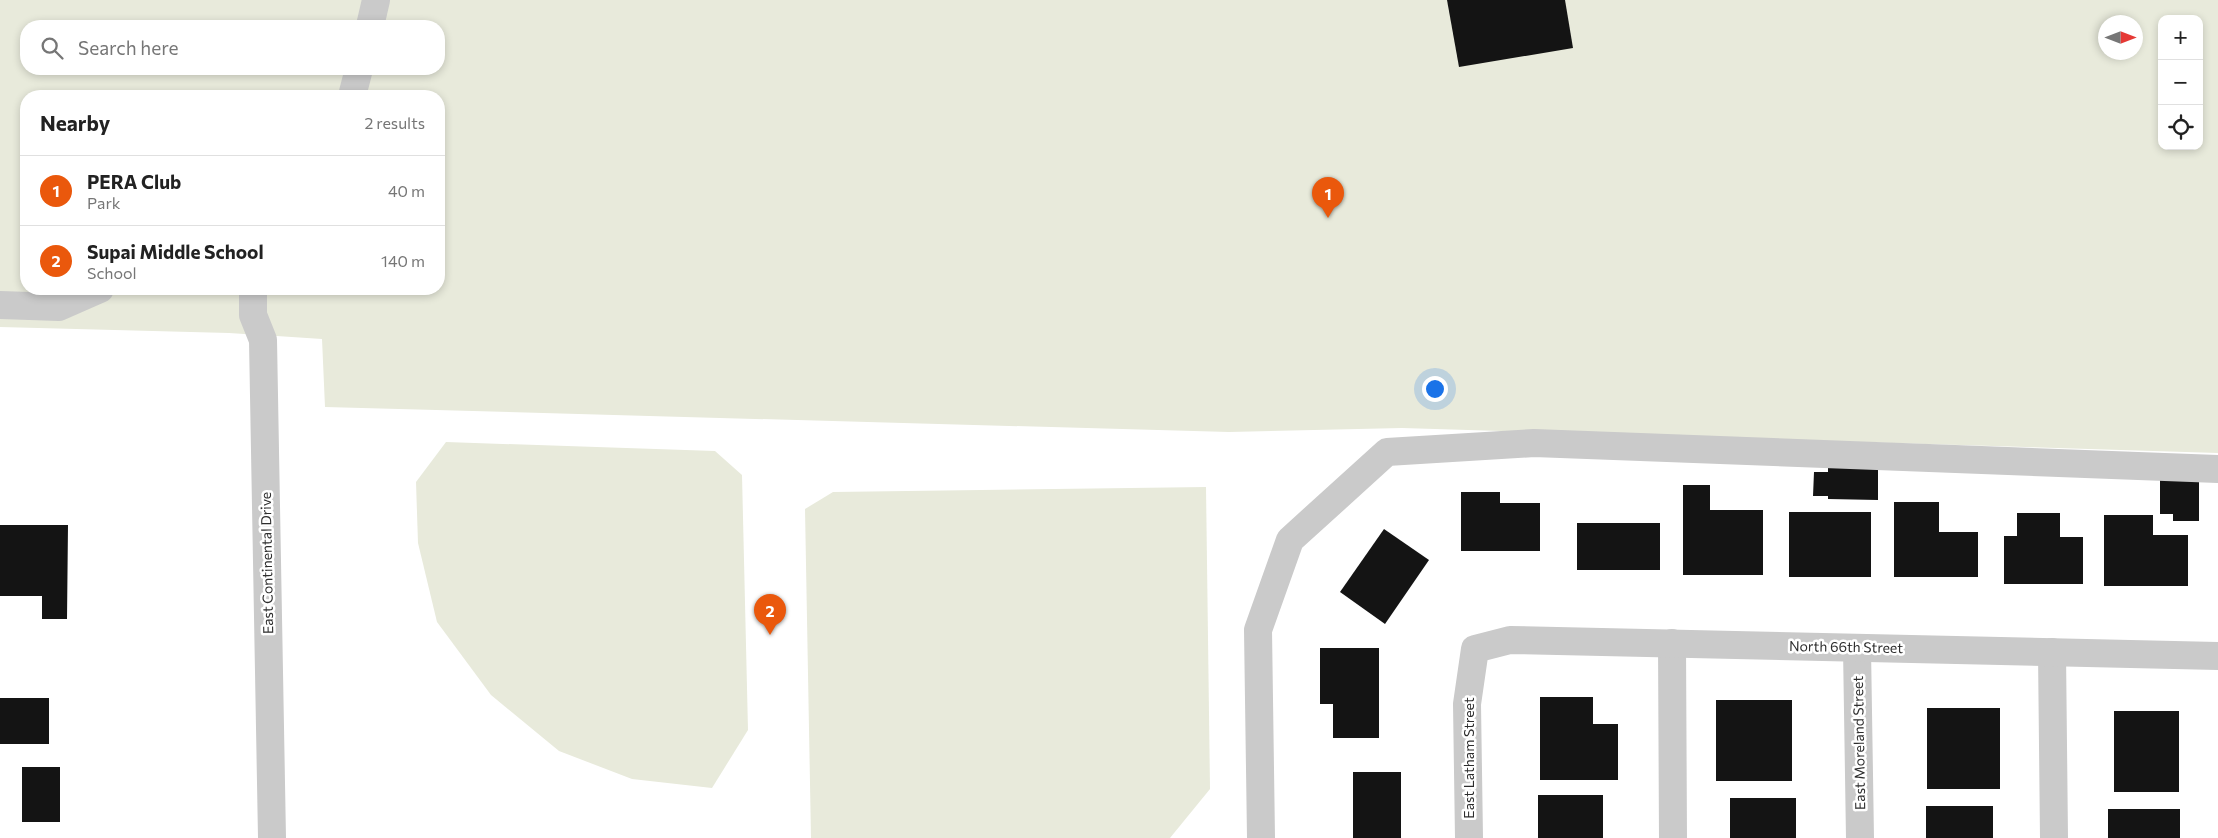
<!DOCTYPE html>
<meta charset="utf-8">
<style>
:root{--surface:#fff;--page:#f6f6f6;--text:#222;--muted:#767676;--line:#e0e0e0;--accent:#ea580c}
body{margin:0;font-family:Commissioner,sans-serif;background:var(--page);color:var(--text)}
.controls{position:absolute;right:15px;top:15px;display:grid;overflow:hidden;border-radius:10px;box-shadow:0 2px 8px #0003}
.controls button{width:45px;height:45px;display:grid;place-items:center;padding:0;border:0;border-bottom:1px solid var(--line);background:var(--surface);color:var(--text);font:25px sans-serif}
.compass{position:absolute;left:2098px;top:15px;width:45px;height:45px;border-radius:50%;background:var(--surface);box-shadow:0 2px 8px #0003;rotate:90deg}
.you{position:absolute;left:1434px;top:388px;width:18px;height:18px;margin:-12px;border:4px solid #fff;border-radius:50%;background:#1a73e8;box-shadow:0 0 0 8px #1a73e833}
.badge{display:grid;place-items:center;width:32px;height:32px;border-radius:50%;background:var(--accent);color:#fff;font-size:16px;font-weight:700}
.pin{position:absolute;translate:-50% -41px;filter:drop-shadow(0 1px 2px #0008)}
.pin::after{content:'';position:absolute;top:26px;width:18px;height:15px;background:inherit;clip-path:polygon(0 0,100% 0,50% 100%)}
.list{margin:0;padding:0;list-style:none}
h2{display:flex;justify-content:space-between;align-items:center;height:65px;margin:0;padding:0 20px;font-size:21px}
h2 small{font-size:16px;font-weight:400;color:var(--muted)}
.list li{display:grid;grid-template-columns:32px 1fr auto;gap:15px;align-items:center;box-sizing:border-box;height:70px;padding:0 20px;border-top:1px solid var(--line)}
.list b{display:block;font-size:19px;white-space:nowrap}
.list p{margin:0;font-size:16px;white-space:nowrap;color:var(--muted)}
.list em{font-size:16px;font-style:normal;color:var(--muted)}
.icon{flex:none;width:28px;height:28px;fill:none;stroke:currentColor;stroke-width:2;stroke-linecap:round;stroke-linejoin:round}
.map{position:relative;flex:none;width:2218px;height:838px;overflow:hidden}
.search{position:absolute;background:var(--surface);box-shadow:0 2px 8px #0003;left:20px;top:20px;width:425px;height:55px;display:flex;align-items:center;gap:12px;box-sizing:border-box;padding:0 18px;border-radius:20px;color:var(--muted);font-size:19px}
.panel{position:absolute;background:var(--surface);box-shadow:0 2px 8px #0003;left:20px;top:90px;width:425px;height:205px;border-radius:20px}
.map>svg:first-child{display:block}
.green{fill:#e8eadb;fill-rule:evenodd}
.building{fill:#141414}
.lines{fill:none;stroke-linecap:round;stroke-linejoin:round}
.minor{stroke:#cacaca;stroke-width:28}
.labels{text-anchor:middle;stroke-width:5;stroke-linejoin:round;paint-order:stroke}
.street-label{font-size:14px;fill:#2d2d2d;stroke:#fff}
</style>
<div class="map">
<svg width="2218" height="838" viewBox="0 0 2218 838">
<rect width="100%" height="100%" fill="#fff"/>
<g class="green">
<path d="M0,0H2218V453L1402,428L1229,432L325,407L322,339L229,333L0,327ZM2162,19H2199V146H2162ZM2106,22H2136V52H2106ZM26,26H439V69H26ZM26,96H439V289H26Z"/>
<path d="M446,442L715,451L742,475L748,730L712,788L632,779L559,751L491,695L437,622L418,543L416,482Z"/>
<path d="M1206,487L1210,789L1170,838H811L805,509L833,492Z"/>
</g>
<g class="building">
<path d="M1447,0H1565L1573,48L1459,67Z"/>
<path d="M1828,468H1878V500L1828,499V496H1813L1814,472H1828Z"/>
<path d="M2160,480H2199V521H2173V514H2160Z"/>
<path d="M1683,485H1710V510H1763V575H1683Z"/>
<path d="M1461,492H1500V503H1540V551H1461Z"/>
<path d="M1894,502H1939V532H1978V577H1894Z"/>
<rect x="1789" y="512" width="82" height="65"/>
<path d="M2017,513H2060V537H2083V584H2004V536H2017Z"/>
<path d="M2104,515H2153V535H2188V586H2104Z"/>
<rect x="1577" y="523" width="83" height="47"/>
<path d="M0,525H68L67,619H42V596H0Z"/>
<path d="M1384,529L1429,560L1385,624L1340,592Z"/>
<path d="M1320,648H1379V738H1333V704H1320Z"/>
<path d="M1540,697H1593V724H1618V780H1540Z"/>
<rect x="0" y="698" width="49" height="46"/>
<rect x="1716" y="700" width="76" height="81"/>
<rect x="1927" y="708" width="73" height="81"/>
<rect x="2114" y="711" width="65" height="81"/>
<rect x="22" y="767" width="38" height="55"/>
<rect x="1353" y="772" width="48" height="66"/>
<rect x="1538" y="795" width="65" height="43"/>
<rect x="1730" y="798" width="66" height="40"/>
<rect x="1926" y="806" width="67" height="32"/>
<rect x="2108" y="809" width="72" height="29"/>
</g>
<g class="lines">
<g class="minor">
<path d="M370,26L376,0"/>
<path d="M352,96L359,69"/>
<path d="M253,289V315L263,340L272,838"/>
<path d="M0,305L59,307L100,289"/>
<path d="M1672,643L1673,838"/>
<path d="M1857,648L1860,838"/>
<path d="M2052,652L2054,838"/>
<path d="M1261,838L1258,630L1290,540L1387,452L1534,443L2218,469"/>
<path d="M1469,838L1467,704L1475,649L1510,640L2218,656"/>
</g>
</g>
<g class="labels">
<g class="street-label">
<text transform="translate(267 563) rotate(-91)" y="5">East Continental Drive</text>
<text transform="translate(1846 647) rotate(1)" y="5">North 66th Street</text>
<text transform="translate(1859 743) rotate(-91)" y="5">East Moreland Street</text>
<text transform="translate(1469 758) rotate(-90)" y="5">East Latham Street</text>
</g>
</g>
</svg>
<div class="controls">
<button>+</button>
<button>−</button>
<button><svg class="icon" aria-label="locate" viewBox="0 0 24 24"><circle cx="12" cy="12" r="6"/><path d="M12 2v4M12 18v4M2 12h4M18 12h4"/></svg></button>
</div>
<svg class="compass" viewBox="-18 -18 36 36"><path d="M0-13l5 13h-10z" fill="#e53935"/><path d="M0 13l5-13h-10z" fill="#767676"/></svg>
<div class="you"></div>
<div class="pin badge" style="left:1328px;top:218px">1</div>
<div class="pin badge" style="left:770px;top:635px">2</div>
<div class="search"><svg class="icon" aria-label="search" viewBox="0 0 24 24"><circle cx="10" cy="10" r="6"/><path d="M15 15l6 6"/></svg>Search here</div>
<section class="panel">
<h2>Nearby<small>2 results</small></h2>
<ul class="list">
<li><span class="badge">1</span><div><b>PERA Club</b><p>Park</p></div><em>40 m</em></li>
<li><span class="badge">2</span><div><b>Supai Middle School</b><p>School</p></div><em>140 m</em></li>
</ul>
</section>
</div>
